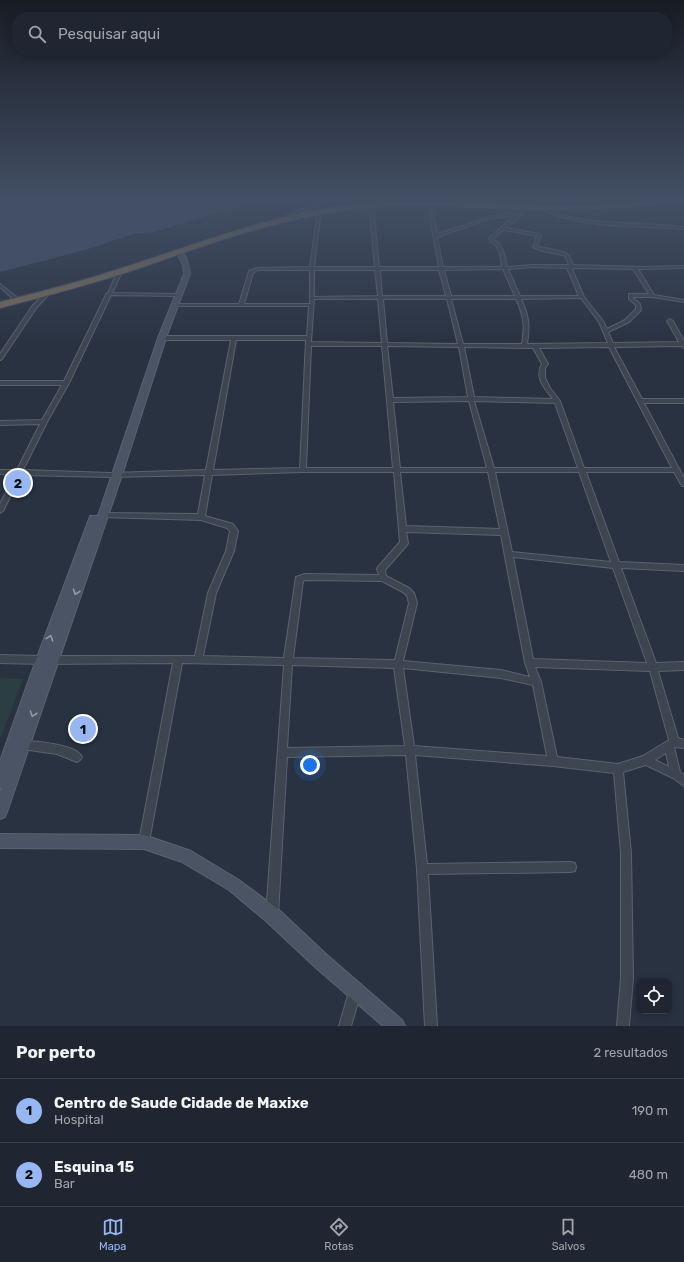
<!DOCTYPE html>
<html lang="pt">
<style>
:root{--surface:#1f2631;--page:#2c323d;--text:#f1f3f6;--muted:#a1a5ab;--line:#3c434d;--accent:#98b7f2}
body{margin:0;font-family:Rubik,sans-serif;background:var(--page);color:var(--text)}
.controls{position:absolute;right:12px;bottom:12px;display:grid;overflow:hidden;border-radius:8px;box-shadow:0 2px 10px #0003}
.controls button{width:36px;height:36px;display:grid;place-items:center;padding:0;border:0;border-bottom:1px solid var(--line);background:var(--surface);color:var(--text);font:20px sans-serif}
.you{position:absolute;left:310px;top:765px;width:14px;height:14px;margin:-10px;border:3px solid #fff;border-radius:50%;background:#1a73e8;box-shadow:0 0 0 6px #1a73e833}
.badge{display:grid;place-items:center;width:26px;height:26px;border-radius:50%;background:var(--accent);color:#111;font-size:13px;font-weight:700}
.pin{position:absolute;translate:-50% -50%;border:2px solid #fff;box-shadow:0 1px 4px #0006}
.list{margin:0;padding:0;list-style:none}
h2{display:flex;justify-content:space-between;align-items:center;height:52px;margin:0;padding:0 16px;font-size:17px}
h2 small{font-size:13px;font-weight:400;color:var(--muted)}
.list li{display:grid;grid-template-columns:26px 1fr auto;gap:12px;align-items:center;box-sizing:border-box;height:64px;padding:0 16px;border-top:1px solid var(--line)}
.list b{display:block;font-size:15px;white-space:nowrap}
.list p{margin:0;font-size:13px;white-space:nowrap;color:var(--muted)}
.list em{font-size:13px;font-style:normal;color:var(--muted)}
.icon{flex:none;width:22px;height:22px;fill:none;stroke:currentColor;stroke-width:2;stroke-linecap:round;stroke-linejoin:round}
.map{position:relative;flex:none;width:684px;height:1026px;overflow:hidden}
.search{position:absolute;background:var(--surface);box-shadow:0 2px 10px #0003;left:12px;right:12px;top:12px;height:44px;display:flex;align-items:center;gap:10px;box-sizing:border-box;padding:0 14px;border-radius:16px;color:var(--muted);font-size:15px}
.sheet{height:180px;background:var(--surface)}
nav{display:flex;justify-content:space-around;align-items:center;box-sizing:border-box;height:56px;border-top:1px solid var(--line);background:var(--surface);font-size:11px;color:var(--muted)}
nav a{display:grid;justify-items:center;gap:2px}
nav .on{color:var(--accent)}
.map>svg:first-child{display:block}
.green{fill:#2b3f42}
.water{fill:#404f69}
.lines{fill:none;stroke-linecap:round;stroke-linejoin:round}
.street-casing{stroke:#5b626f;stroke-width:2}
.secondary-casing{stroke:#5b626f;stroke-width:2}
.highway-casing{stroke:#474f5c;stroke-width:2}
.street{fill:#3d4551;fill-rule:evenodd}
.secondary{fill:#4b5464;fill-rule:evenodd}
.highway{fill:#776d5a;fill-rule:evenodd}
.oneway{stroke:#939aa7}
</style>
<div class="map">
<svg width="684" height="1026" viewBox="0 0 684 1026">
<rect width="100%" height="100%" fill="#293241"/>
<path class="green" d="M0,678L23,679L0,739Z"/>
<path class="water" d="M0,201H257L154,232L133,234L85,250L0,272Z"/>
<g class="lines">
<g class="street-casing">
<g id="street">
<path d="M322,201H328L287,218L284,217Z"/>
<path d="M533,201H538L522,213V215H520L506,228L539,234L541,236L537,246C546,250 564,249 569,256C571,259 572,262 573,265L643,267L684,266V268L638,269L654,295L684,300V302L652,297H633V298L640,304L641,310L629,322L608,332L613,343L679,342L667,321L670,319L673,321L684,341V348L681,346L614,347L642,399H684V403H644L684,478V486H682L674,472H586L619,562L684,565V571L621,568L656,663L684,662V670L658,671L678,738L684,740V748L674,747L680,772L684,775V786L673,778L646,765L623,772L631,853L633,978L629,1026H617L621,978V853L614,773L553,766L415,755L427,864L571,862L575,863L576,867L575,871L571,872L428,874L437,1026H425L417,869L406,755L287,757L278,915L276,919L272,921L268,919L266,915L284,665L182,663L149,842L148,846L144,847L140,846L139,842L173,663L42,664L0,663V655L42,656H195L208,593L226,551L230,531L227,528L201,520L102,517L98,515L102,513L198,514L205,475L110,477L21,475L3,511L0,513V504L15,475L0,474V470H17L40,424L0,425V421L42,420L62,385H0V381H64L106,295V294L108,293L118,271L122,272L112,293L177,294V296H175L111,295L69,383L47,422L23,470L110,473L206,470L231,340H162L159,338L162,336H307L309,306H173V304H239L249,271L257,268L310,267L318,210L321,211L314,267H375L369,205L371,204L373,205L379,267H439L430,218L432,204L435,205L434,218L437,234L487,218L499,215L518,213ZM515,215L489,238L491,242L496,245L500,254L502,267H443L437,237L489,219ZM504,230L537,236L533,247L542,251L563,255L566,257L569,265H533L507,267L504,254L500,244L494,240L493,238ZM533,267L567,268L579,296H520L508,269ZM575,268L633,269L649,294H629V299L636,305V309L625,320L607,329L603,321L584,297L572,269ZM503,269L515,296H451L444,270ZM258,270H310V304H244L253,273ZM314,270H375L378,296L314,297ZM380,270H439L446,296H382ZM581,298L599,322L608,343L527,344C530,326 529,316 521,299ZM314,299H378L382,343L311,342ZM383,299H447L458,344L387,343ZM451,299H516C524,316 525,326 522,344H463ZM236,340H306L300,468L213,470ZM311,346H382L393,468H306ZM387,346L459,347L468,397L393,398ZM464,347L533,348L542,364C534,377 545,389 553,399L474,397ZM609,347L672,468H584L560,401L550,388L545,378V368L548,364L539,348ZM469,401L487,468H400L393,402ZM474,401L555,403L578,468H494ZM303,472H394L400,542L378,567L377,569L379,575L305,574L296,577L284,658L203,656L216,593L234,551L238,531L233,524L205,516L212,475ZM400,472H488L500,529L406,526ZM495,472H579L611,562L512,552ZM406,532L501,535L525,663L530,677L501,670L403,661L417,603L414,593L409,588L386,576L385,570L407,545L408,543ZM513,557L613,568L647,663L533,659ZM305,580L382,581L403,592L407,596L409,603L395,660L293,658L303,581ZM292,665L394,668L405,746L287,748ZM535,667L650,671L669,740L643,756L618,764L557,757L541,682ZM403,668L501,678L533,685L547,756L414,746ZM666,753L669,767L655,760Z"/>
<path d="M539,206C551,210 562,215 574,218C610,225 648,223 684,227V229C647,226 609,228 573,220C561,217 549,213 538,208L537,207Z"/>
<path d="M0,284L19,299V301H15L0,287Z"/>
<path d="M47,291L51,292L37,307L2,359L0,360V354L33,305Z"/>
<path d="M22,741C35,741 76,744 82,757L80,760L77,762L57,754L22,749L19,748L17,745L19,742Z"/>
<path d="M355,986L359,988L361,992L351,1026H339L349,992L351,988Z"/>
</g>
</g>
<g class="secondary-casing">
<g id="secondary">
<path d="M179,249C186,253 189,266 190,274L166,338L123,472L7,812L5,817L0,819V792L2,787L0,788V761L36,660L89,519L90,516H98L158,338L184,274L183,265L176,251Z"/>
<path d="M0,834L144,835L191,851L239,880L278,909L327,955L402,1020L405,1026H383L315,967L266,921L229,890L182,862L144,849L0,848Z"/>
</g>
</g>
<g class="highway-casing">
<path id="highway" d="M648,201H668L665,203C613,210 561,211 508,209C455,207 401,203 348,210C270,220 199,248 125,273C84,286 42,297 0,308V302C40,292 80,282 119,269C195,245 269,215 349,205C447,193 548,214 648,201Z"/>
</g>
<use href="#street" class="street"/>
<use href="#secondary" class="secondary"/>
<use href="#highway" class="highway"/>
</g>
<defs><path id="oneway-chevron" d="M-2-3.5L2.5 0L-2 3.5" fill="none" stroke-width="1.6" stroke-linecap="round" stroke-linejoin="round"/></defs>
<g class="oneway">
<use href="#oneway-chevron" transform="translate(76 592) rotate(109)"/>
<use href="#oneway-chevron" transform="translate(50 638) rotate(-70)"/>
<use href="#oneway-chevron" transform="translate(33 714) rotate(109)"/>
</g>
<linearGradient id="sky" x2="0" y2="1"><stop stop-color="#171c24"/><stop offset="0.58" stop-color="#434f65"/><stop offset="1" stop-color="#434f65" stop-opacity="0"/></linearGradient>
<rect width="684" height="345" fill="url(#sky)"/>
</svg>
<div class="controls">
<button><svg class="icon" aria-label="locate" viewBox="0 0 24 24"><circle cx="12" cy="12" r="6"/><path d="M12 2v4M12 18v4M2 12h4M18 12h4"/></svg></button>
</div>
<div class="you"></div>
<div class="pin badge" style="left:83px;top:729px">1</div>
<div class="pin badge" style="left:18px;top:483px">2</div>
<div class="search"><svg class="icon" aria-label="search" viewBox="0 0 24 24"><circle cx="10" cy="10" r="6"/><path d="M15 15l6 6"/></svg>Pesquisar aqui</div>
</div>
<section class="sheet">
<h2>Por perto<small>2 resultados</small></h2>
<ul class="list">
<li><span class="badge">1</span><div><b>Centro de Saude Cidade de Maxixe</b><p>Hospital</p></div><em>190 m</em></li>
<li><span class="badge">2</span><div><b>Esquina 15</b><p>Bar</p></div><em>480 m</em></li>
</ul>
</section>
<nav>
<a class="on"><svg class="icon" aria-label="map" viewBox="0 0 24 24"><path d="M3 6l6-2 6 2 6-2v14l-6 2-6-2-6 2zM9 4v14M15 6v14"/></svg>Mapa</a>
<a><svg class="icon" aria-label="directions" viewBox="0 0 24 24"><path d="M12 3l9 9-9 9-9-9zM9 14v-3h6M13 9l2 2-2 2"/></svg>Rotas</a>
<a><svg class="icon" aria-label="saved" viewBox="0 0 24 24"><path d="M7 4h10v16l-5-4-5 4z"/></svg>Salvos</a>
</nav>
